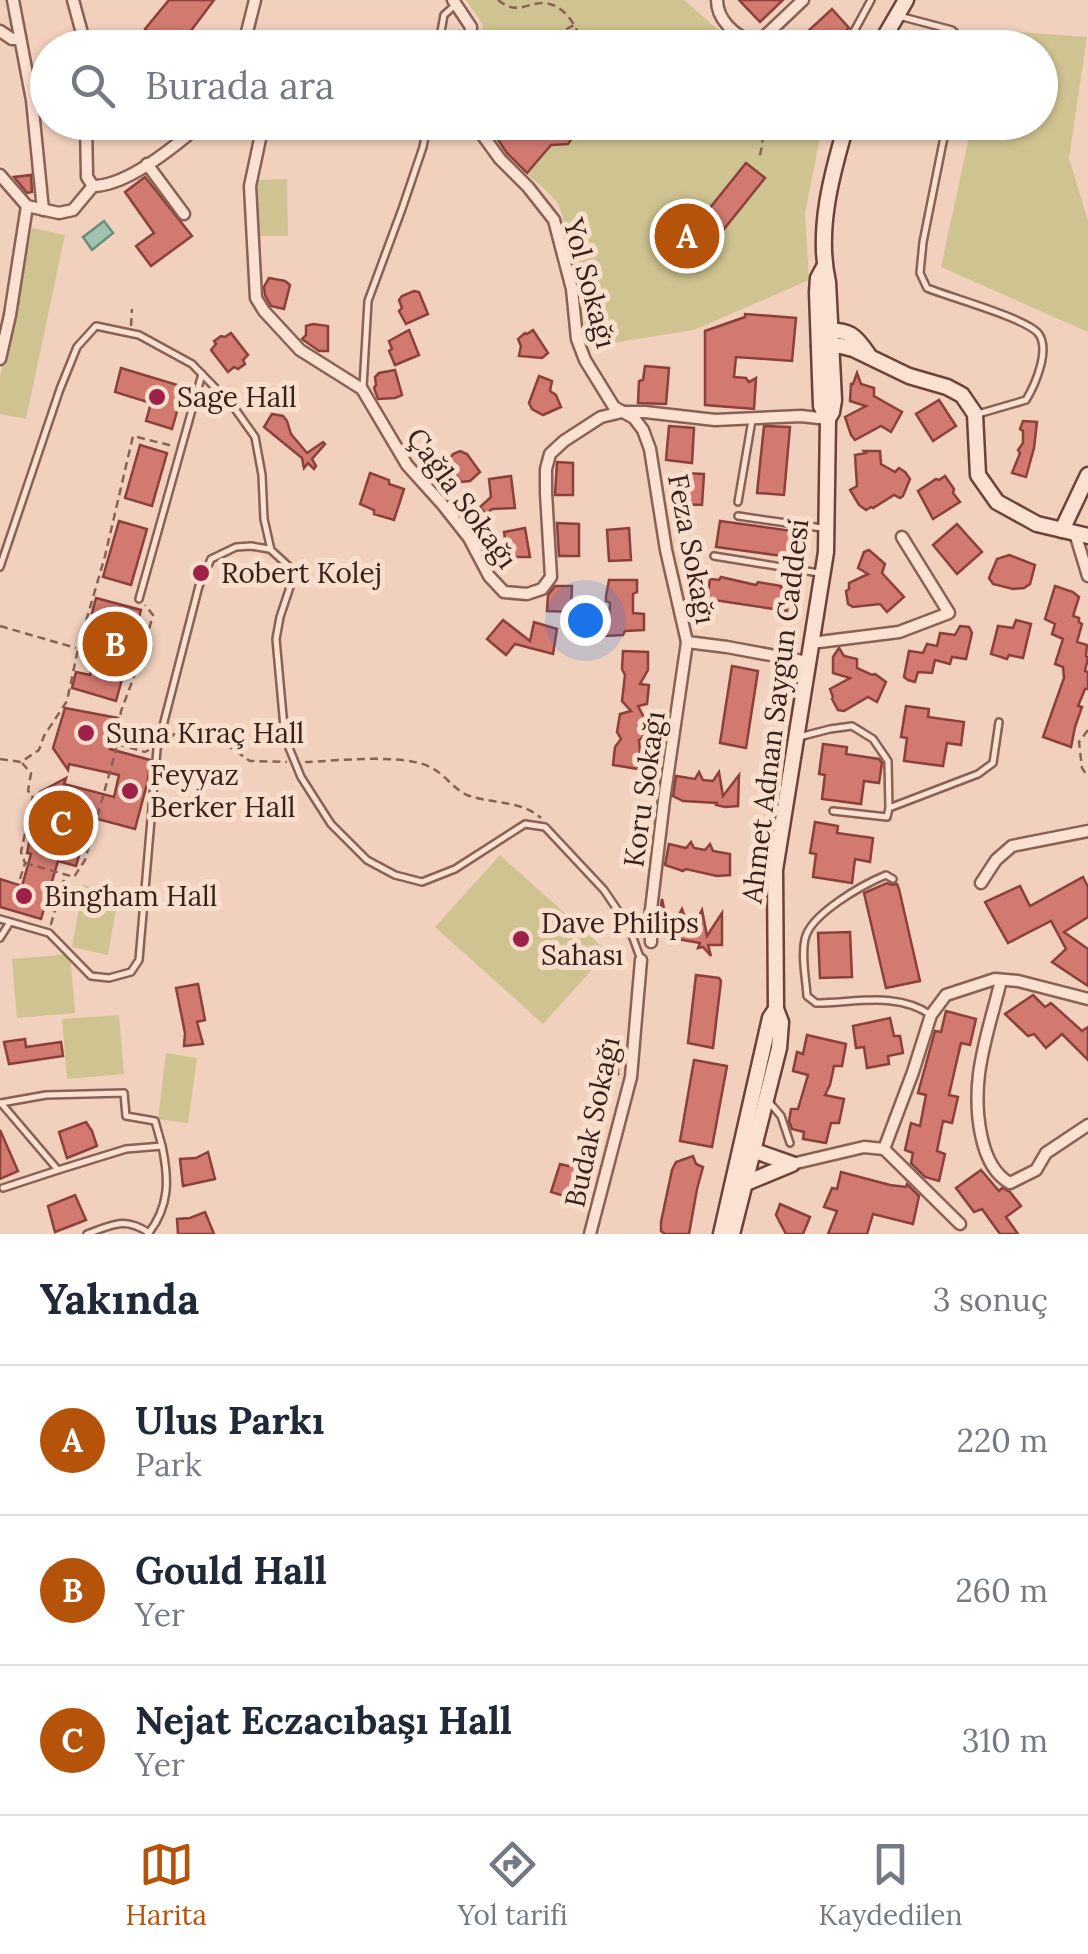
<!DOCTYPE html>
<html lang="tr">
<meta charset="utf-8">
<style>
:root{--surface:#fff;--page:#f6f6f7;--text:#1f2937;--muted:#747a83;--line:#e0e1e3;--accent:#b45309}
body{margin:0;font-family:Lora,serif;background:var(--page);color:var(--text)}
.you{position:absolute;left:585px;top:620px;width:35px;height:35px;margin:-25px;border:8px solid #fff;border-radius:50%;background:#1a73e8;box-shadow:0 0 0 15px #1a73e833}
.badge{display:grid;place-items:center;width:65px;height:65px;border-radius:50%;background:var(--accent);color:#fff;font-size:32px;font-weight:700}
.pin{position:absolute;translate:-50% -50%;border:5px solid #fff;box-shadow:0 2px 10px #0006}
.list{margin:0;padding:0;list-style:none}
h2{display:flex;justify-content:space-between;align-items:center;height:130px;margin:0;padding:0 40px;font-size:42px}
h2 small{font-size:32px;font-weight:400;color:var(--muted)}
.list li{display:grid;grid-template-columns:65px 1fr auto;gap:30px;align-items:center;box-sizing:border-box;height:150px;padding:0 40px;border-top:2px solid var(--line)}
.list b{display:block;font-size:38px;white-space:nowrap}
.list p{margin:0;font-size:32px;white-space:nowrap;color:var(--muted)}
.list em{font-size:32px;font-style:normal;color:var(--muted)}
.icon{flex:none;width:55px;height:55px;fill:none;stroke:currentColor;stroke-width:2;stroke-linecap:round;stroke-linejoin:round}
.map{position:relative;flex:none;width:1088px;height:1234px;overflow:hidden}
.search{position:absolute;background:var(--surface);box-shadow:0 2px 8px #0004;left:30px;right:30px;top:30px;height:110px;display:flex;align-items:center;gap:25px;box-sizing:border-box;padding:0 35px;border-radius:55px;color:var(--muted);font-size:38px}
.sheet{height:580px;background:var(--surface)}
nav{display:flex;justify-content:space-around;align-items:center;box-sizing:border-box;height:140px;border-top:2px solid var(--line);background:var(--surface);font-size:28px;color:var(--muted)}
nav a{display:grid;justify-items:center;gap:5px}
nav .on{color:var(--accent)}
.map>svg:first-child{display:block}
.green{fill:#cfc391}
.water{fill:#a1c2ae;stroke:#68907a;stroke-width:2.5}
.building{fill:#d27a70;stroke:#8b4039;stroke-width:2.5}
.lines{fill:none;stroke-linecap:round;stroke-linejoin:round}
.lane-casing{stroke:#8a6155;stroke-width:10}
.street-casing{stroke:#8a6155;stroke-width:15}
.secondary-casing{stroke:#6c4239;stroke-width:19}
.path{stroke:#8a6155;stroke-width:2.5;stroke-dasharray:8 5;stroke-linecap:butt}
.lane{stroke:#fbe1d1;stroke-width:5}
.street{stroke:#fbe1d1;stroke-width:10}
.secondary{stroke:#fbe1d1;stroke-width:14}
.poi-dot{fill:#9e2149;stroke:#f8decd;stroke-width:4}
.labels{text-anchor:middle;stroke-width:10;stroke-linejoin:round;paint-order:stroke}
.street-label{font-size:28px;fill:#38201b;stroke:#f8decd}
.poi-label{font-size:28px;fill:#38201b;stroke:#f8decd;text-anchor:start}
</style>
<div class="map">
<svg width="1088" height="1234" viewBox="0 0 1088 1234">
<rect width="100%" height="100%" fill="#f1d1bd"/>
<g class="green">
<path d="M466,0H684L738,47H481L483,25Z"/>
<path d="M991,30L1087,37L1069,158L1088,221V332L941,267L972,123L1040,122V48L988,47Z"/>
<path d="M480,123H806L820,138L805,213L809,280L694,330L588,347C584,323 567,213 556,201C532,173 496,158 480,123Z"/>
<path d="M287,179L288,236H257L256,180Z"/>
<path d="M32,228L65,235L26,419L0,414V377Z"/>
<path d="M500,855L608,952L543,1024L435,927Z"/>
<path d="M83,885L119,892L108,955L72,947Z"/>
<path d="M70,954L75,1013L17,1018L12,959Z"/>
<path d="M119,1015L124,1074L67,1079L62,1019Z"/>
<path d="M166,1053L197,1058L188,1123L158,1119Z"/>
</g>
<path class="water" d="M104,221L113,233L92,250L83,237Z"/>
<g class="building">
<path d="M169,0H214L190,32L210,48H145L141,38L147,31L145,29Z"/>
<path d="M739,0H783L760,22Z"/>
<path d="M832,9L849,28L826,48H794L807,32Z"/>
<path d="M486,122H597V127L577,131L568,144L551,145L527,173L507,153Z"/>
<path d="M746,163L765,178L712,244L693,229Z"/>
<path d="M31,175L32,192L27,193L14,177Z"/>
<path d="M145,177L192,236L151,266L136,246L154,233L125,192Z"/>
<path d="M269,278L285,281L290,285L284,309L271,306L265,295L264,287Z"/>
<path d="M414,291L419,292L428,314L406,324L399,311L402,308L399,300L402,296Z"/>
<path d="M745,314L796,318L792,361L736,357L734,377L746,378L749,382L756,378L754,409L705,405V331L745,317Z"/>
<path d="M313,324L328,326V351H319L302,339L306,335V326Z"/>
<path d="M409,330L419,355L395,365L389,351L392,349L389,341Z"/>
<path d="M533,330L548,353L542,358L519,356L521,346L518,339L525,333L527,334Z"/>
<path d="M231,333L248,355L243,360L245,364L238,369L234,367L228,372L211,350L216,344L214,341L221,336L225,337Z"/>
<path d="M645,366L669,368L666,404L638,403L639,381L643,380Z"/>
<path d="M121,368L184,387L172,429L146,421L151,403L115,392Z"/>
<path d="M395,370L402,395L395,398L378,399L374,388L376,385L375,377L379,373Z"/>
<path d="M857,373L861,384L874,388V396L902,412L891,432L881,426L855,440L851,435L845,417L866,406L850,401L851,384H853Z"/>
<path d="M539,376L552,381L550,391L556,395L561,407L543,415L532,409L529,403Z"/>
<path d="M939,400L956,426L933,441L916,414Z"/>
<path d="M272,414L283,416L287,421L291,434L307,453L323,442L325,444L312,459L316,466L314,469L308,463L304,468L302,458L264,427Z"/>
<path d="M1023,421L1037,422L1034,448L1026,477L1012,473L1020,453L1018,450L1023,443V431L1020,429Z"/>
<path d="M669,426L694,428L692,463L666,460Z"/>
<path d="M764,426L790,427L784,495L757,493Z"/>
<path d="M140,445L167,453L152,506L125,498Z"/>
<path d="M460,451L467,454L480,472L470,481L461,482L457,476L450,475L452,468L448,462L453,454Z"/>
<path d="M864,451H880L881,464L895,472L899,468L905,472L910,479L903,496L900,498L894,495L873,508L871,507L866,510L859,505L850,490L857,486L855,455L866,453Z"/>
<path d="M557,462L573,463V495H555Z"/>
<path d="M370,473L389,480V484L404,489L394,520L374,514V510L360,504Z"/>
<path d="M682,473L704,474L702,505L680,504Z"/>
<path d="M511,476L515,508L492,509L486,514L480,507L491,497L489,479Z"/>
<path d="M945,476L954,489L953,493L960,502L933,519L918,491L936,479L939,480Z"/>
<path d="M119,521L147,529L131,585L103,577Z"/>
<path d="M720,521L792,531L790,557L716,547Z"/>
<path d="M557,523L579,524V556H559Z"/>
<path d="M957,524L982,552L957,574L933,545Z"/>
<path d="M525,528L530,557H508L504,532Z"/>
<path d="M629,528L631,560L609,561L607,530Z"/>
<path d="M869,550L885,564L882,573L904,597L887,612L880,604L853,607L848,604L846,591L849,589V583L868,574L858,568L864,552Z"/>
<path d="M1009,555L1035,565L1030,584L1024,588L1013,589L993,584L989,578L997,559Z"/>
<path d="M721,577L756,585L758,582L781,586V588L789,590L787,611L707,599L710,579L719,580Z"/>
<path d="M609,580H637V592L633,594V613L644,614V630L625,631L623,635L605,636L603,621L609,620L610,603L606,601V596Z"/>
<path d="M555,586H572L571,612L547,611L548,595Z"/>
<path d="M1055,586L1073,592L1079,597L1073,616L1079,618V622L1082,624L1077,642L1087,645L1086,656L1088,658L1085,671L1088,672V689H1085L1078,706L1082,707L1075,727L1071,747L1043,737L1064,678L1063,667L1055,664L1063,639L1052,634L1055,624L1045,619Z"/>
<path d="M96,598L141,610L116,701L72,688L76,672L90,675L106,617L92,613Z"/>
<path d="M503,620L530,641L534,622L557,629L553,654L515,644L506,655L487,639Z"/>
<path d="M1016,620L1031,624L1023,658L1009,655L1007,659L991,654L998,626L1013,628Z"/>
<path d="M960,626L969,627L972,633L966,659L952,657L950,664L935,660L932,673L918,672L915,682L908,680L904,677L909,651L923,653L927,644L937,646L940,633L955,635Z"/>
<path d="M839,648L844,656L857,659V668L872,675L875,674L886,682L877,702L868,697L844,711L838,710L832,699L833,697L830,689L850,678L833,673V657Z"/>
<path d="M623,651L648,652V670L640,684L649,685L647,704L638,706L648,725H645L643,737L639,740L640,753L638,769L613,765L615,747L621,739L617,732L620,714L631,711L622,701L625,675L622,669Z"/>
<path d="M732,666L758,671L746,748L720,743Z"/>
<path d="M906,706L929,709L928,717L964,722L961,745L947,743L943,766L904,761L907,738L901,737Z"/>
<path d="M65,708L118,718L110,749L150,760L148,780L135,829L90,817L76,866L58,861L41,919L0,907V879L22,886L31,854L27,853L40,792L66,778L64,784L114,797L119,775L69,764L68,770L53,748Z"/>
<path d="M823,744L847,747L846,754L879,759L882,763L879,783L864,781L861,804L822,799L825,775L819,774Z"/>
<path d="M699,772L703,780L713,781L719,772L723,796L739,775L738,806L725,807L716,805L717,803L683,801L673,796L676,776L695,779Z"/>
<path d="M815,822L838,826L837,833L873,838L870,862L855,859L852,883L813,877L816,854L810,853Z"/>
<path d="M691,842L694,848L705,850L710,844L713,851L730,854V875L717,876L686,869L683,871L665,865L669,844L686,848Z"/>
<path d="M1083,877L1088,887V917L1064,932L1088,949V986L1052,962L1066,949L1051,921L1008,943L985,902L1020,886L1030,906Z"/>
<path d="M887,883L892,885L897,884L899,889L920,981L886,988L864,893Z"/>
<path d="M662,899L669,933L682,909L690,932L702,910L707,936L722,913V945H708L711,956L703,947L698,948L700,943L660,936L659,918Z"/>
<path d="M850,932L852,977L820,978L818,933Z"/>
<path d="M696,975L719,978L721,981L713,1048L688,1043Z"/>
<path d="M198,984L205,1020L197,1022L203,1044L184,1046L185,1033L176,988Z"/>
<path d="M1033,995L1045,1007L1051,1003L1082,1031L1088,1027V1060L1062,1034L1046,1048L1034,1034L1028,1036L1005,1014Z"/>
<path d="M946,1011L976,1019L970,1045L961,1043L954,1073L949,1095L958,1097L952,1123L943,1121L937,1151L945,1154L939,1181L925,1177L911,1163L913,1153L905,1150L911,1123L920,1126L926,1095L918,1093L935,1031L941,1032Z"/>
<path d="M890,1018L894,1036H900L903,1053L888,1056L889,1064L867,1068L864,1047L856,1048L853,1026Z"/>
<path d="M807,1035L846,1044L842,1066H834L830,1085L825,1095L844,1099L839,1123H831L826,1143L803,1139L804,1132L792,1129L789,1121L791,1109H798L808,1075L793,1071L797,1052L803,1054Z"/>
<path d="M25,1039L26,1047L61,1042L63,1056L9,1064L4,1042Z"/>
<path d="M694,1060L727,1066L712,1147L680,1141Z"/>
<path d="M600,1062H618V1074H602Z"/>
<path d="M86,1122L92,1131L97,1146L67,1158L59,1132Z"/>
<path d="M0,1130L18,1171L0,1179Z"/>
<path d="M208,1152L215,1179L183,1186L180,1159L196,1158Z"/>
<path d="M693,1156L696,1164L703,1167L697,1189L689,1234H665L661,1231V1222L672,1170L676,1162Z"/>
<path d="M572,1162L583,1172L574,1199L551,1192L560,1164L568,1166Z"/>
<path d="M981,1170L999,1191L1002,1188L1010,1192L1021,1206L1006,1217L1018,1234H1000L982,1209L974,1212L956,1188Z"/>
<path d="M841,1172L890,1185L906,1187L907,1184L919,1196L913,1224L873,1214L867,1234H828L837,1211L824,1207L832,1188L837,1189Z"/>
<path d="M75,1195L86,1220L55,1232L48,1206Z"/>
<path d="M780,1204L810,1217L803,1234H786L776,1215Z"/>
<path d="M205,1212L214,1234H178L177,1219L190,1218Z"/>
</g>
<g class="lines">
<g class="lane-casing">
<g id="lane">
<path d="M899,16L952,30L963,40L961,48"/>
<path d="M438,48L444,15L454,6"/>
<path d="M845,48L871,0"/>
<path d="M947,122L923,242L920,273L927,288C949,297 1025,318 1038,333C1051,349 1035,385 1026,400L978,414"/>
<path d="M363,387L368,301L402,209L423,147L428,122"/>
<path d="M738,502L752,420"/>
<path d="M738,516L822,528"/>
<path d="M714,556L819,573"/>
<path d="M0,567L60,389L77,347L96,326L139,335L192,364L233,406L255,437L262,475L264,519L271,550L295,572L280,617L276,639L285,738L301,777L331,824L367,860L395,875L422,882L455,869L525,824L545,827L604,890L629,927L641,960"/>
<path d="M139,599L202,374"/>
<path d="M799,737L830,729L852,726L873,739L888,761L889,808L978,774L993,763L999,722"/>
<path d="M833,811L887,817L889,808"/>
<path d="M893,879L886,875C864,884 810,914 805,939C801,957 806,978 807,996L816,1003C855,1003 897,991 931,1015"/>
<path d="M0,919L49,933L91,976L109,978L131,972L139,960L157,749L199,586L211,559L236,547L251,546L269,549"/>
<path d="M0,938L10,922"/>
<path d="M769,1102L781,1116L790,1143"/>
<path d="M1,1103L58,1170L126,1149L162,1146C169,1179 170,1206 148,1234"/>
<path d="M1,1103L46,1095L124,1093L126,1116L155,1121L162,1146"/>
<path d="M3,1188L58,1170"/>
<path d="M87,1234C112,1225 125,1216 149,1233"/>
</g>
</g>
<g class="street-casing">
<g id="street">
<path d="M13,0L32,100L43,210"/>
<path d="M73,0L86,48"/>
<path d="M453,0L471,27L469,48"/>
<path d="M717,0C717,20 734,34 751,42L763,38L803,0"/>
<path d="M0,31L12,39H19"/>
<path d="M243,48L255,0"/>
<path d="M86,122L87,177L93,186"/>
<path d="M473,122L500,159L528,187L554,220L572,289L577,339L585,360L614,407L634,418L643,430L650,449L666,550L687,642L664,800L650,918L651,942"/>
<path d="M260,139L250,186L256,298L264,311L300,350L362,389L407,465L443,505L469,538L489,576L504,592L527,594L542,589L551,577L546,493V469L550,454L564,441L601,417L622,412H645L715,420L801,416L828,419"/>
<path d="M147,164L184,214"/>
<path d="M0,175L27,206L59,213L73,210L93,186C127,186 177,145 203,122"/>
<path d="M0,359L10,315L27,206"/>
<path d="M1075,533L1088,576"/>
<path d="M687,642L727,647L808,662"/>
<path d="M811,643L899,632L949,613L902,537"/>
<path d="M981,883L996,860L1012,846L1088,831"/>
<path d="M1001,980C994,1010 983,1042 979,1074C975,1107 978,1166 1010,1183L1036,1170L1046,1153L1088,1125"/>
<path d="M884,1149L960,1224"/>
<path d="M792,1164L864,1147L884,1149L913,1072L931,1015L946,995L995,979L1018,981L1088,999"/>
<path d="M590,1234L631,1077L641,960"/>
</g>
</g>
<g class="secondary-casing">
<g id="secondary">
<path d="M878,48L906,0"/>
<path d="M824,267L818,278L817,292L821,406L828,419"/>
<path d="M824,331C849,329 855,335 868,354"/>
<path d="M819,346H841L853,349L909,376L947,387L962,395L975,414L978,475L997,502L1037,524L1088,536"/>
<path d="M1062,530L1088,475"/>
<path d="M755,1151L792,1164L746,1183L738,1164Z"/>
<path d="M721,1234L770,1018L776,1009"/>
<path d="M732,1234L779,1048L781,1022L776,1009L775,870L826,552L828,419L832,412L834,400L828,282C816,230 832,173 847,122"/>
</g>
</g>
<g class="path">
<path d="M498,0C517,15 523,4 543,3C565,3 579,30 584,48"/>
<path d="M532,48L574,25"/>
<path d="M621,48C635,37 644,37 657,48"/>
<path d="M759,122C764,135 763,146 759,158"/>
<path d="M131,326L132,309"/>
<path d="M0,626L76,648"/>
<path d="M1088,730L1079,742L1082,768L1088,777"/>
<path d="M169,739L180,728L211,734L250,761L287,762"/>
<path d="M117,744L145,752L149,750"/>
<path d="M0,759L21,762L39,750L44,736L67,701L78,649L105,556L133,436L173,446"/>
<path d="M305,762C337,761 403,753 430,767C445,774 452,788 467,795C491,804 521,800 541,818"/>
<path d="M25,863L74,877L85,860L116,750L121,711L141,658L153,615L145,605"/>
<path d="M20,879L25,863L21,852L33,795L28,791L31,773L22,763"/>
<path d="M50,924H51L65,876"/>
</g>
<use href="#lane" class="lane"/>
<use href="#street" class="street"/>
<use href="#secondary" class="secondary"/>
</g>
<g class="poi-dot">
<circle cx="157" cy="397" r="10"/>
<circle cx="201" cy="573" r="10"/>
<circle cx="86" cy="733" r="10"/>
<circle cx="130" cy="791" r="10"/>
<circle cx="24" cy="896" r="10"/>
<circle cx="521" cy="939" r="10"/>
</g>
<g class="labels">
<g class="street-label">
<text transform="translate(590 283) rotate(75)" y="10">Yol Sokağı</text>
<text transform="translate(462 498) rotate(54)" y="10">Çağla Sokağı</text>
<text transform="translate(692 549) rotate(79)" y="10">Feza Sokağı</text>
<text transform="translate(775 711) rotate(-83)" y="10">Ahmet Adnan Saygun Caddesi</text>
<text transform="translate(644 789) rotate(-82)" y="10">Koru Sokağı</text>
<text transform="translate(592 1122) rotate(-78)" y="10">Budak Sokağı</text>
</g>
<g class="poi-label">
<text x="177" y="407">Sage Hall</text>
<text x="221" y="583">Robert Kolej</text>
<text x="106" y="743">Suna Kıraç Hall</text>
<text x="150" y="785">Feyyaz<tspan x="150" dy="32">Berker Hall</tspan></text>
<text x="44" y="906">Bingham Hall</text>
<text x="541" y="933">Dave Philips<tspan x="541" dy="32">Sahası</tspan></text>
</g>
</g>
</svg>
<div class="you"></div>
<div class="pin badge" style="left:687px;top:236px">A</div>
<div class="pin badge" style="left:115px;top:644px">B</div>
<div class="pin badge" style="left:61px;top:823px">C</div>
<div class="search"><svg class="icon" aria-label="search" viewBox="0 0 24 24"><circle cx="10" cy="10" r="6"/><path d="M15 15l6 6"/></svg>Burada ara</div>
</div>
<section class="sheet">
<h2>Yakında<small>3 sonuç</small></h2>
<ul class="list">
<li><span class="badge">A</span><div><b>Ulus Parkı</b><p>Park</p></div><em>220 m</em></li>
<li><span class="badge">B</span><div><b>Gould Hall</b><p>Yer</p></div><em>260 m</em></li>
<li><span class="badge">C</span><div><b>Nejat Eczacıbaşı Hall</b><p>Yer</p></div><em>310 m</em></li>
</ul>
</section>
<nav>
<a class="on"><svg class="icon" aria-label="map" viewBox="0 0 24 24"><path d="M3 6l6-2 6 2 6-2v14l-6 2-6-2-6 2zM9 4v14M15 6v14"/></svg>Harita</a>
<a><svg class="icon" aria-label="directions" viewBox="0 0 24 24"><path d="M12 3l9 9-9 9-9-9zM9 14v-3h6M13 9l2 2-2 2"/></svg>Yol tarifi</a>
<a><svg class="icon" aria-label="saved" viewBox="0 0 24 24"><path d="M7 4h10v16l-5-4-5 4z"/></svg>Kaydedilen</a>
</nav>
